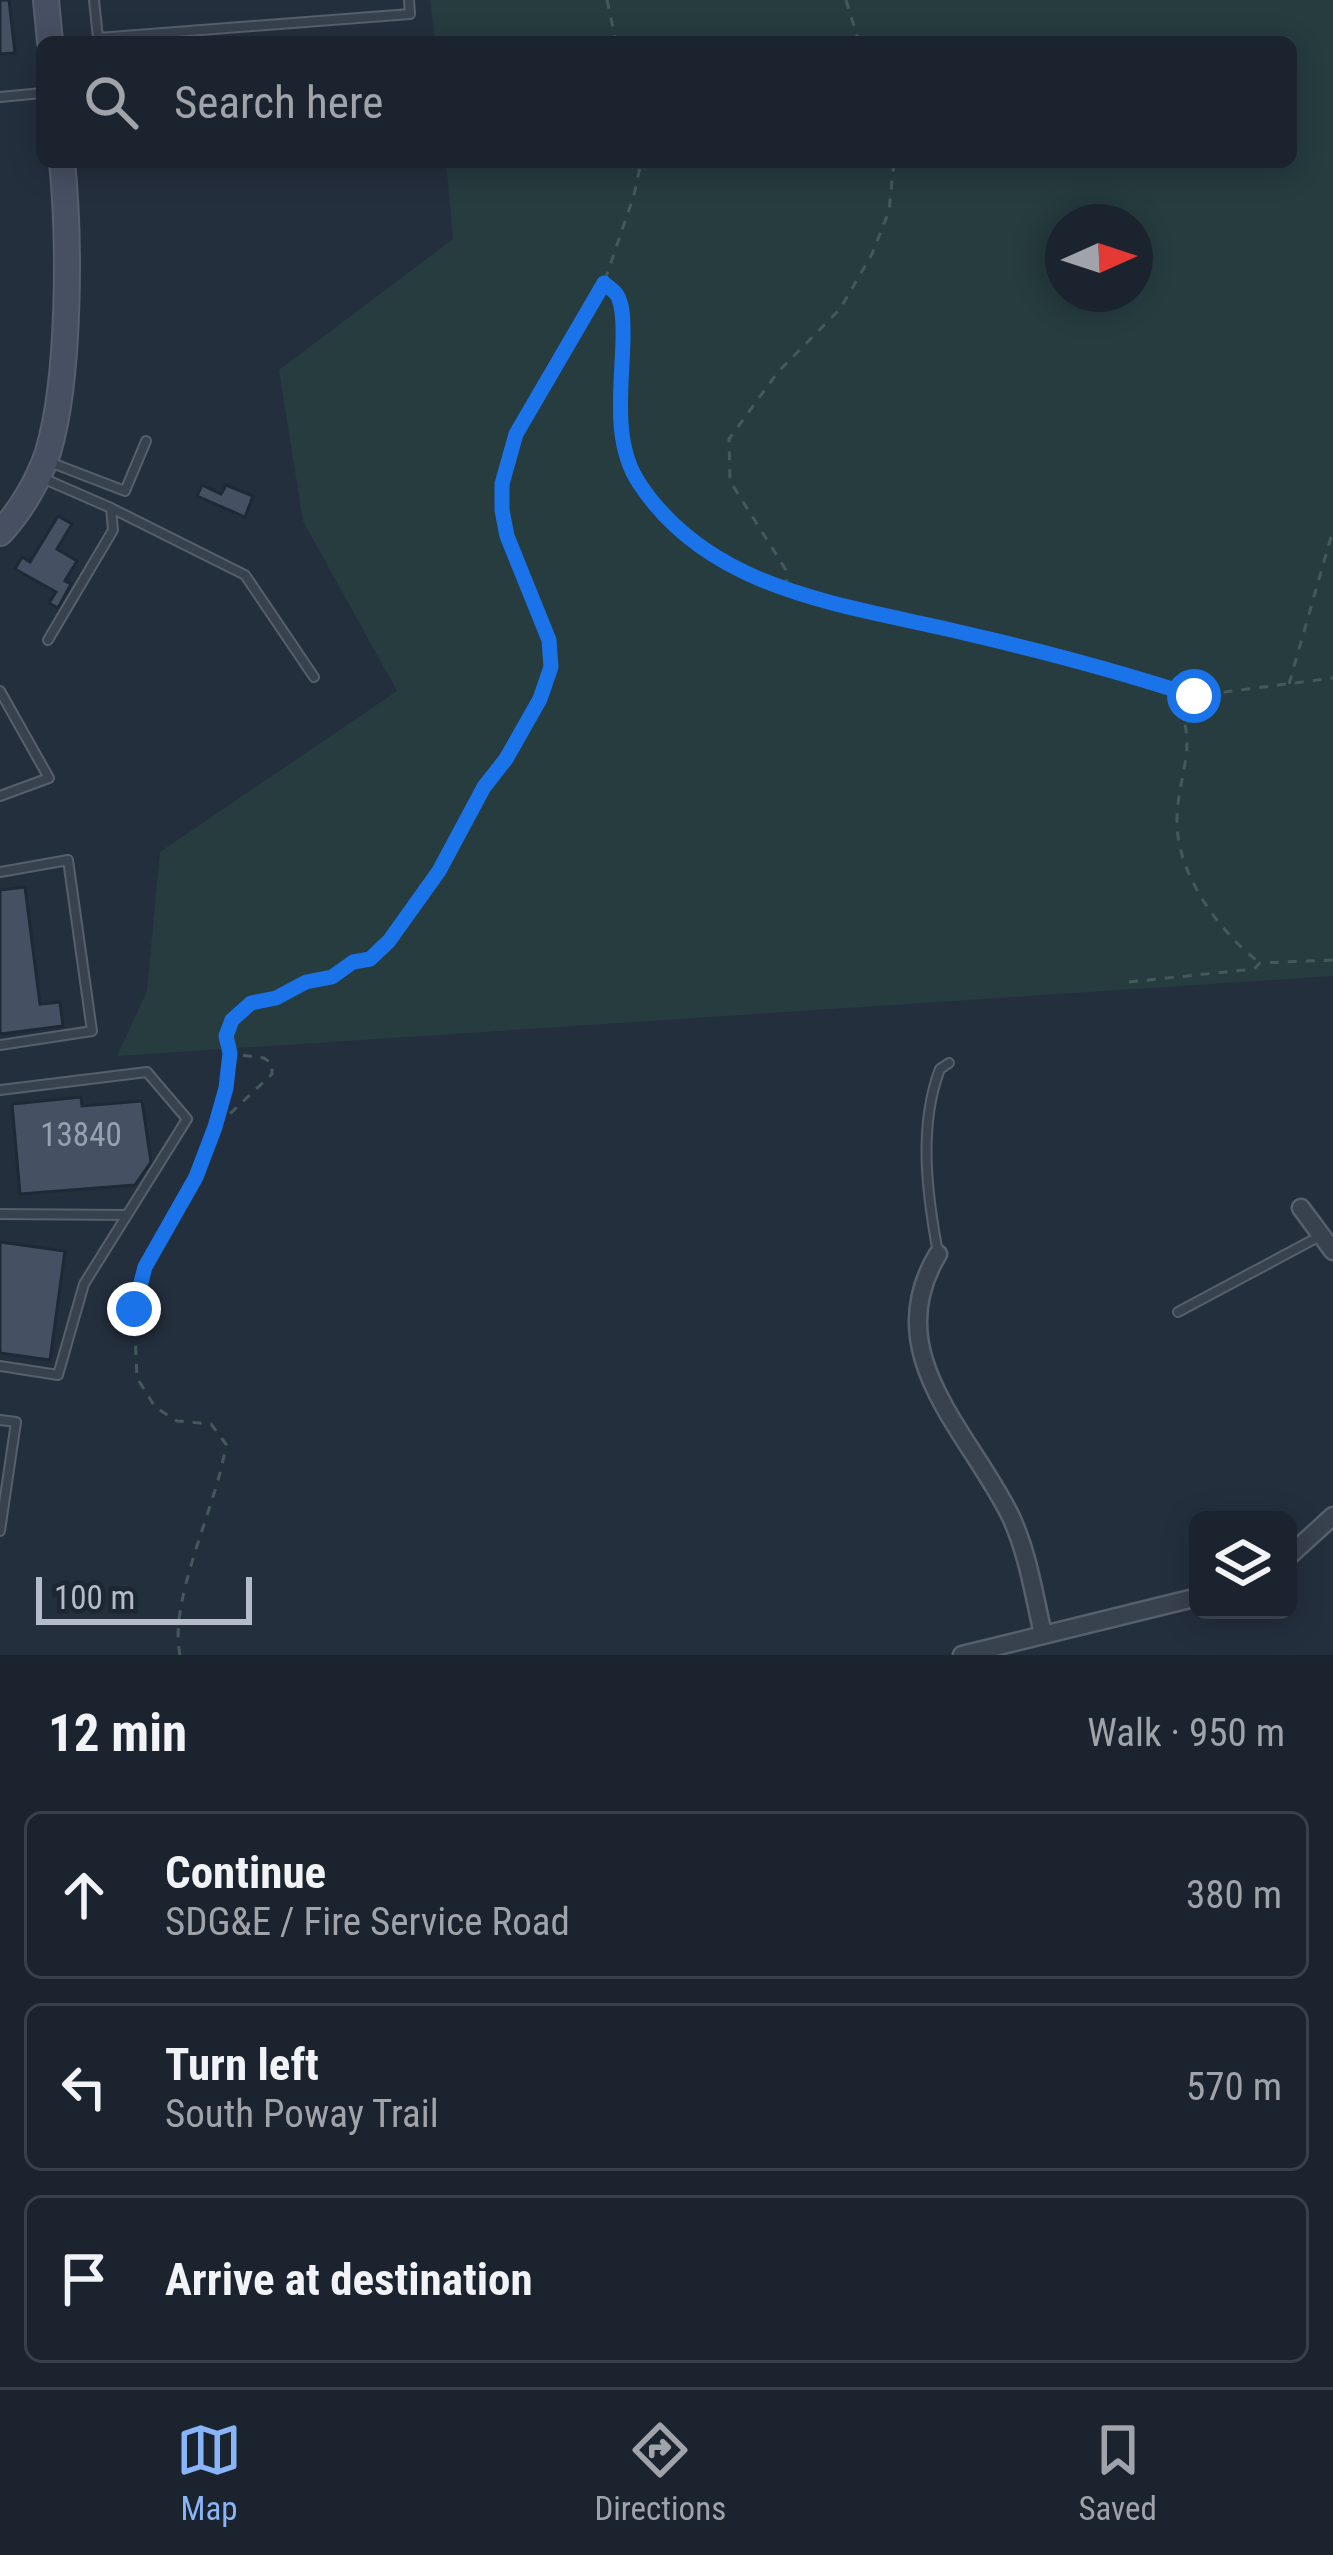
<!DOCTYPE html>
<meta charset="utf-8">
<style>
:root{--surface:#1b232e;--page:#242b36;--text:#f1f3f6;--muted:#a0a4aa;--line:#39404a;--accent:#8ab4f8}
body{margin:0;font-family:"Roboto Condensed",sans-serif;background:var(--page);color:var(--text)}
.controls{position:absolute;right:36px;bottom:36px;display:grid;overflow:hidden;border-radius:18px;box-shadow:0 6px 30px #0003}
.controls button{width:108px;height:108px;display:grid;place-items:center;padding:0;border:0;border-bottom:3px solid var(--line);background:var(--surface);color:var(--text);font:60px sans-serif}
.compass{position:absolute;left:1045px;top:204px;width:108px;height:108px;border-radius:50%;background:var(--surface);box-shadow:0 6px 30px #0003;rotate:87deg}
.scale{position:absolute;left:36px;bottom:30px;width:216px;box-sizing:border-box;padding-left:12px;border:6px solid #b4bcc9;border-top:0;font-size:33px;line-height:42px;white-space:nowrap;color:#b4bcc9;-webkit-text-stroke:9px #1d2633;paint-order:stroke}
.stop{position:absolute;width:36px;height:36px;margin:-27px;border:9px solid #1a73e8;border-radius:50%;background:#fff}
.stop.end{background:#1a73e8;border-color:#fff;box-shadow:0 3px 12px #0008}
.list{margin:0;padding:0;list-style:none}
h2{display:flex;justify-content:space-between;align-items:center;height:156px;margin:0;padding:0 48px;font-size:51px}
h2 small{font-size:39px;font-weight:400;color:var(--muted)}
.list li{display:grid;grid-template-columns:78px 1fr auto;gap:36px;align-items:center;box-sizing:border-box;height:168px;margin:0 24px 24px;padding:0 24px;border:3px solid var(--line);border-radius:18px}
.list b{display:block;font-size:45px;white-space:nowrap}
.list p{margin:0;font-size:39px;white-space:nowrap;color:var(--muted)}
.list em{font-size:39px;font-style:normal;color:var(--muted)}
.icon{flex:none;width:66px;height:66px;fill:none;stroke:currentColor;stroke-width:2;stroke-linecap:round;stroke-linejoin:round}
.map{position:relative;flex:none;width:1333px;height:1655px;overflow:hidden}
.search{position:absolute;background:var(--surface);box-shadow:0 6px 30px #0003;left:36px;right:36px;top:36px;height:132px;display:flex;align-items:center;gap:30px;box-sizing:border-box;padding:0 42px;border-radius:18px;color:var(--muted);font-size:45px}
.sheet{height:732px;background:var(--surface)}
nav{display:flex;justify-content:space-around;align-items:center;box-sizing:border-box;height:168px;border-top:3px solid var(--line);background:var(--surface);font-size:33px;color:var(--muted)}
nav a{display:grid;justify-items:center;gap:6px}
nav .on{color:var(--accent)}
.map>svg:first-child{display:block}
.green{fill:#263c3f;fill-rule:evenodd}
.building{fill:#455162;stroke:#1f2835;stroke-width:3}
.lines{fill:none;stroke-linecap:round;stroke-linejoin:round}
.lane-casing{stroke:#565f6c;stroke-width:12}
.street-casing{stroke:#565f6c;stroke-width:21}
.secondary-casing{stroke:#565f6c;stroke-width:28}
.path{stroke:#44595c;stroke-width:3;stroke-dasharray:9 9;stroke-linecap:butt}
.lane{stroke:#38414e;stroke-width:8}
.street{stroke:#38414e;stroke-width:16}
.secondary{stroke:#465061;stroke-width:24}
.route{stroke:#1a73e8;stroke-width:15}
.labels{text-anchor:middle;stroke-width:10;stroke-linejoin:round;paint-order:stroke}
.number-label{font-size:33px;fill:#98a1af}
</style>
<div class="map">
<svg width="1333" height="1655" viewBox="0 0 1333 1655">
<rect width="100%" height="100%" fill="#242f3e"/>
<path class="green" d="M430,0H1333V976L117,1056L147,991L160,852L397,691L303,521L279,370L453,239L446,162H1291V42H435ZM1063,222H1135V294H1063Z"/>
<g class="building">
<path d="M0,0H9L15,53L0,54Z"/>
<path d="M202,485L221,494L226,485L253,496L245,517L197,496Z"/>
<path d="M58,516L72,524L57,549L77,561L65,581L71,584L58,608L49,603L56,592L15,569L22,557L30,562Z"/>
<path d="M25,887L40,1004L60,1002L63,1026L0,1034V890Z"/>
<path d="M81,1097L82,1106L142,1101L151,1162L144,1172L135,1185L20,1194L12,1104Z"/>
<path d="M0,1242L65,1251L50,1360L0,1353Z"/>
</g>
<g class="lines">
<g class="lane-casing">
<g id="lane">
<path d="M94,0L98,38L410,14L409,0"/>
<path d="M0,97L42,93"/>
<path d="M52,463L125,491L146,441"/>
<path d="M40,477L111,508L113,530L48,640"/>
<path d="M111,508L245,575L314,677"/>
<path d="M0,691L49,778L0,796"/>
<path d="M0,872L68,860L92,1031L0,1045"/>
<path d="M0,1090L147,1072L187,1119L84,1284L58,1375L0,1366"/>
<path d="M0,1214L127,1215"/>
<path d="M938,1253C927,1194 918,1126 940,1069L949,1063"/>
<path d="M1178,1312L1320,1236"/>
<path d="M0,1420L16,1422L0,1531"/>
</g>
</g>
<g class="street-casing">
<g id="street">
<path d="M1301,1208L1333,1251"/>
<path d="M938,1254C877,1354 970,1432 1011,1517C1028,1554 1034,1595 1043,1634"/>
<path d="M1288,1557L1333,1516"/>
<path d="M962,1655L1198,1597"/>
</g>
</g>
<g class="secondary-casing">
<g id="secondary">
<path d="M46,0L50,42"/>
<path d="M0,533C20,512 39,480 48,452C70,379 70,239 62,162"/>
</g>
</g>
<g class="path">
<path d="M607,0L616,42"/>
<path d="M846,0L859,42"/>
<path d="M605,284L618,296L623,324L621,432L631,471L654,506L703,548L762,582L819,602L1100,665L1194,696L1333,678"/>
<path d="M787,588L786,570L730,481L729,439L778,372L840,309L872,254L889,211L894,162"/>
<path d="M1289,684L1333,530"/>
<path d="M1170,692C1203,741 1178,768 1177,820C1176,873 1219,932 1260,963"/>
<path d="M1129,982L1254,969L1260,963L1333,960"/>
<path d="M217,1126L272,1074V1064L264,1058L232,1054"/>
<path d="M180,1655C168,1598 218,1504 226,1444L211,1424L177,1421L155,1407L137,1378L134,1309L144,1267L196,1177L215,1127L226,1087L230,1053L227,1036L232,1020L251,1003L276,998L306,982L332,977L353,962L370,959L389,941L439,871L485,787L506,759L540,699L551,667L549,641L507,536L501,510L502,484L516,434L604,283L634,195L641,162"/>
</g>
<use href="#lane" class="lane"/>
<use href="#street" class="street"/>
<use href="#secondary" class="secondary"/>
</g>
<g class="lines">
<path class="route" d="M134,1309L145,1267L196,1177L215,1127L226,1088L230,1053L226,1036L232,1020L251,1003L276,998L306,982L332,977L353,962L370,959L389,941L439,871L484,787L506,759L540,699L551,667L549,640L507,536L502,510V484L516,434L604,283C608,287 614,290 617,295C624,306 623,327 623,340C622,387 612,442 639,483C711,593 848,605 964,633C1042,651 1118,671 1194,696"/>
</g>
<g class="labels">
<g class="number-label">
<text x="81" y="1146">13840</text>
</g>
</g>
</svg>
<div class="controls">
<button><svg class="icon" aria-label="layers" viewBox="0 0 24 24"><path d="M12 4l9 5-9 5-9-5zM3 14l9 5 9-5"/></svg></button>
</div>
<svg class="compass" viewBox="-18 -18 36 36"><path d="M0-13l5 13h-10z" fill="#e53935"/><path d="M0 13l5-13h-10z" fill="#a0a4aa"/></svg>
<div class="scale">100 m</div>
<div class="stop" style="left:1194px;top:696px"></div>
<div class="stop end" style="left:134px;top:1309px"></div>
<div class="search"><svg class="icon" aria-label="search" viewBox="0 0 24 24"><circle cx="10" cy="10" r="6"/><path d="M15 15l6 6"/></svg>Search here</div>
</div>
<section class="sheet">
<h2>12 min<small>Walk · 950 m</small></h2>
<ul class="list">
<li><svg class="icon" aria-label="ahead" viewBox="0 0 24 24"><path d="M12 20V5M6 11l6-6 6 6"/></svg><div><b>Continue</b><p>SDG&amp;E / Fire Service Road</p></div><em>380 m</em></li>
<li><svg class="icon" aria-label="left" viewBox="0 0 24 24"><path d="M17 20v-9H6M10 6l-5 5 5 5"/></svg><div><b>Turn left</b><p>South Poway Trail</p></div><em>570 m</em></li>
<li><svg class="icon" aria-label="arrive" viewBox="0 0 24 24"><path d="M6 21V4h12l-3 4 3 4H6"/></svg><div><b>Arrive at destination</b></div></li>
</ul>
</section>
<nav>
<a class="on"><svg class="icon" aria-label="map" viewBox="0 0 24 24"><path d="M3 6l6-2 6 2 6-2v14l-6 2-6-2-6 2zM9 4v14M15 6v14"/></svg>Map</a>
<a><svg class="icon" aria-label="directions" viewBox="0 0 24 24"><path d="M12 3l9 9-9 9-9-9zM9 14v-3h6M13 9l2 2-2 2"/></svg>Directions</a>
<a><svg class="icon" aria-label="saved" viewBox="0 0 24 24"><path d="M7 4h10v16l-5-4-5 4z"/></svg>Saved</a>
</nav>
